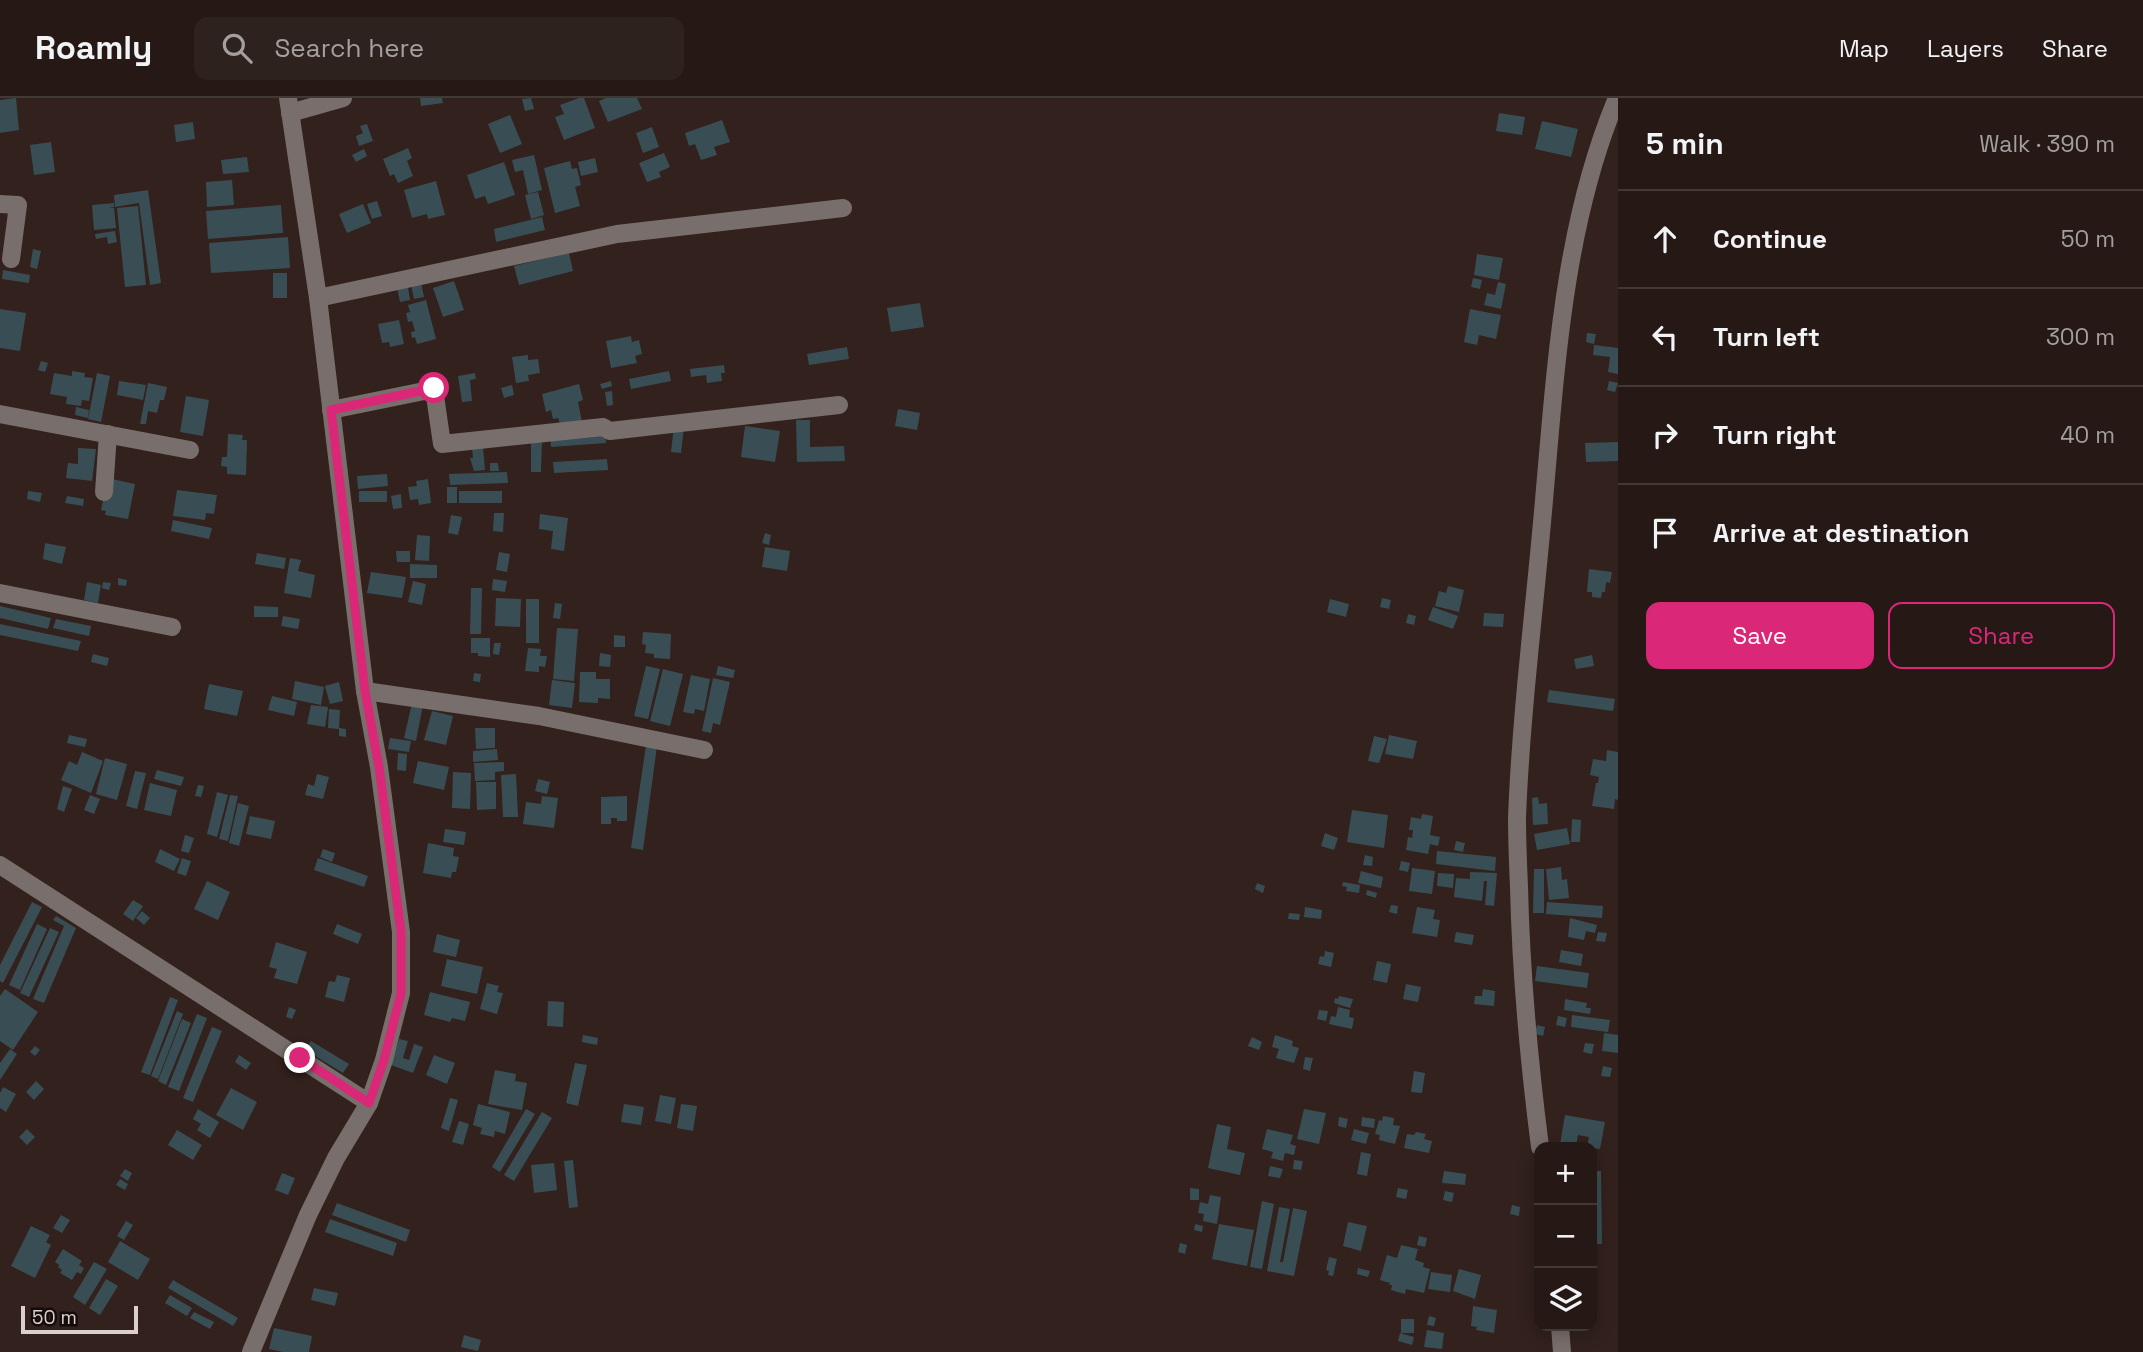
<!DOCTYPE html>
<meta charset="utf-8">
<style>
:root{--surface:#261915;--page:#2e221e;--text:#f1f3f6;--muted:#a4a0a0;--line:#423834;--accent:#db2777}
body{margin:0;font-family:"Space Grotesk",sans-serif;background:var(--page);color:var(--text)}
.controls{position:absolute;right:21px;bottom:21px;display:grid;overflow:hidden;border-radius:14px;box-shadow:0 4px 18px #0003}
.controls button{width:63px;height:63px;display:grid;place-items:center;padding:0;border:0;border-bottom:2px solid var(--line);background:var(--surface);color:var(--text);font:35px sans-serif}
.scale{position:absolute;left:21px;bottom:18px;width:117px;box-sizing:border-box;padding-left:7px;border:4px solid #dcd0cd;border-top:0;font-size:19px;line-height:24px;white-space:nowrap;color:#dcd0cd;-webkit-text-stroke:5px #140c0a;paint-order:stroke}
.stop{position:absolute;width:21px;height:21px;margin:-16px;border:5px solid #db2777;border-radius:50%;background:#fff}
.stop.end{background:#db2777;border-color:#fff;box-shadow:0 2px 7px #0008}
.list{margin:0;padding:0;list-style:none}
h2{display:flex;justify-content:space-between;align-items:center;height:91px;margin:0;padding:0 28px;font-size:30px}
h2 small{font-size:23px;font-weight:400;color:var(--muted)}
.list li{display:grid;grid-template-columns:46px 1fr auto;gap:21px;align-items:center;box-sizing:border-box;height:98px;padding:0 28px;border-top:2px solid var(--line)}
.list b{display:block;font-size:26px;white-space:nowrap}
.list em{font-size:23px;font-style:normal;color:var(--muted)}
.actions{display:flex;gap:14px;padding:21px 28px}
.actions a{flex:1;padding:16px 0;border:2px solid var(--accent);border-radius:14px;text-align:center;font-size:24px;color:var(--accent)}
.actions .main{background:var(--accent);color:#fff}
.icon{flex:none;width:38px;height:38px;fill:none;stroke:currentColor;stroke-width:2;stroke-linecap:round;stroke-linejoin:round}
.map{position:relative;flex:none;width:1618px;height:1254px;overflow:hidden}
header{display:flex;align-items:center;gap:42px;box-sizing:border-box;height:98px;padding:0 35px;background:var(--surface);border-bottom:2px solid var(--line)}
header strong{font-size:33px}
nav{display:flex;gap:38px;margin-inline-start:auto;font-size:24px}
.search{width:490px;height:63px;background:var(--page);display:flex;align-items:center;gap:18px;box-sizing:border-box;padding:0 24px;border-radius:14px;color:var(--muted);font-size:26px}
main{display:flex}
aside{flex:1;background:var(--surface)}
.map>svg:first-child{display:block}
.building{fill:#394e54}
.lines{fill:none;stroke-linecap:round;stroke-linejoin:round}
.minor{stroke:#786e6b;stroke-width:18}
.route{stroke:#db2777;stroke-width:9}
</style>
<header>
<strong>Roamly</strong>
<div class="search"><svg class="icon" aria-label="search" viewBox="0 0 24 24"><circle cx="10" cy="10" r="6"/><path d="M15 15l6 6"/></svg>Search here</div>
<nav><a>Map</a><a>Layers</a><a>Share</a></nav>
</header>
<main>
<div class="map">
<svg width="1618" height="1254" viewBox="0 0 1618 1254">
<rect width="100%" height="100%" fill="#32211c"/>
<g class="building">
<path d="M16,0L19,32L0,35V2Z"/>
<path d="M420,0H442L443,5L421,8Z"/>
<path d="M531,0L534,11L525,13L522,1Z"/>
<path d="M579,0H584L595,30L564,42L555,19L564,16L560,7Z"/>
<path d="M606,0H637L642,11L608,24L599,3Z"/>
<path d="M1499,15L1525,19L1522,37L1496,33Z"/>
<path d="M510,17L522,46L500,55L488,26Z"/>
<path d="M722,22L730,44L714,49L717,57L701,62L695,46L689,48L685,35Z"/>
<path d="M1542,23L1578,31L1571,59L1535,51Z"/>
<path d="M193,24L195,41L176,44L174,27Z"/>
<path d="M367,26L373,43L359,48L356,38L363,35L360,28Z"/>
<path d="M652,29L659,49L643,55L636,35Z"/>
<path d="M51,44L55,74L34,77L30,47Z"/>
<path d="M408,50L412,60L407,63L413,78L398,85L394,76L390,78L383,61Z"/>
<path d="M364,51L367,58L356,64L352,57Z"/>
<path d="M664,55L670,69L659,74L661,79L647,84L639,65Z"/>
<path d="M534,57L542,92L528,96L523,72L515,74L512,62Z"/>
<path d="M247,59L249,74L223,76L221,62Z"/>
<path d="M595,60L598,74L581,78L578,64Z"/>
<path d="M570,63L572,71L577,70L581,87L575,89L580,108L555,115L544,70Z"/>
<path d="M504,64L515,97L488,106L485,98L475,101L467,77Z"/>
<path d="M232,82L234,107L207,109L206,84Z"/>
<path d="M436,83L445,117L428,121L427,116L412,120L404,92Z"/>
<path d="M148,92L161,185L150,187L139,105L115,109L114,97Z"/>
<path d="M538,94L544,117L531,121L525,97Z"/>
<path d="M377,103L382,118L372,121L367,106Z"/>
<path d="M114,105V109L109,110H114L116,130L94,132L92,107Z"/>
<path d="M363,106L371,125L347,135L339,116Z"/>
<path d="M281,107L283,135L208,141L206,113Z"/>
<path d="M138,108L146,187L125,189L117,110Z"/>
<path d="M542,119L545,132L496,144L494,131Z"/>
<path d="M115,133L117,144L108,146L107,139L96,141L95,136Z"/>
<path d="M288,139L290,170L211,175L209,145Z"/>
<path d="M33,151L41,153L37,171L30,169Z"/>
<path d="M569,155L573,173L519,187L514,168Z"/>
<path d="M1477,156L1503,160L1499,182L1474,177Z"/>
<path d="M3,172L30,177L29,185L2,181Z"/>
<rect x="273" y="175" width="14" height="25"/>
<path d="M420,180L424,199L414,201L410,182Z"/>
<path d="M1473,180L1482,182L1480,191L1471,189Z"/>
<path d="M407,183L410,202L400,204L396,185Z"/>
<path d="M454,183L464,212L443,219L433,190Z"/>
<path d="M1498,184L1506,186L1501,211L1484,207L1487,195L1495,197Z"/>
<path d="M426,202L436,241L417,246L415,239L412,240L411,234L415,233L412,223L408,224L406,215L410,214L408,207Z"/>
<path d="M920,205L924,229L891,234L887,210Z"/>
<path d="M0,211L26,215L20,253L0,250Z"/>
<path d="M1470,211L1501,217L1496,241L1479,237L1477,247L1464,244Z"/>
<path d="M399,222L404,246L390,249L389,244L382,245L378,226Z"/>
<path d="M1587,235L1596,236L1594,246L1586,244Z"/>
<path d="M631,238L632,244L639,242L642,256L635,258L637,265L611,270L606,243Z"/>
<path d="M1594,247L1618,250V276L1608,274L1610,259L1593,257Z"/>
<path d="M847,249L849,261L809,267L807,256Z"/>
<path d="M528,257V262L538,261L540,275L528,277L529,283L516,285L512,259Z"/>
<path d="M41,263L48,265L45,274L38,272Z"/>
<path d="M724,267L725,275H721L722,283L707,285L706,277L691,279L690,271Z"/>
<path d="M72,273L85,275L84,279L93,280L89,303L82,302L81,308L66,306L67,299L50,296L54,275L72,278Z"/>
<path d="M669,273L671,283L631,291L629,281Z"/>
<path d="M97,275L110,278L101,324L88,321Z"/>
<path d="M475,275L476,281L470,282L472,303L462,304L458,278Z"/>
<path d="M119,283L146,287L143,302L117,297Z"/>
<path d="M611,283L612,288L602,291L600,286Z"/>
<path d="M1609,283L1618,285L1615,294L1607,292Z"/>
<path d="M148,285L167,289L164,302H160L157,315L148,313L146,326H140Z"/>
<path d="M579,286L583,302L578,304L582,324L560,326L558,320L553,321L551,312L546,314L542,296Z"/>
<path d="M512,287L514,297L504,300L501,290Z"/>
<path d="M612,293L613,307L607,308L605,294Z"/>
<path d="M186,298L209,302L203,338L180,334Z"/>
<path d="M76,309L89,312L88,320L75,317Z"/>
<path d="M898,311L920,315L917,332L895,328Z"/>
<path d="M796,322H810V349L844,348L845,363L797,364Z"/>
<path d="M674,328L684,329L681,355L671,354Z"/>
<path d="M745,328L780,333L775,364L741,359Z"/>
<path d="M605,334L606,345L551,349L550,338Z"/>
<path d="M228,336L243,337L242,342H247L246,377L227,376V369L221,368L222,359H227Z"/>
<path d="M531,341H542L541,374H531Z"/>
<path d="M1618,344V363L1586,364L1585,345Z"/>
<path d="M483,349L485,372L474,373L470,360H473L472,350Z"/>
<path d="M78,350L96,351L92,383L66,380L68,365L78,366Z"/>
<path d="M607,361L608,372L554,375L553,364Z"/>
<path d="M490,365H498L499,373H490Z"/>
<path d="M507,374L508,385L450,387L449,376Z"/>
<path d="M387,376L388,388L358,391L357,378Z"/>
<path d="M112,381L135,386L128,421L105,417L106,413L101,412L104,398Z"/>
<path d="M428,381L431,405L419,407L418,401L410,402L408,389L417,388L416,383Z"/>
<rect x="447" y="389" width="10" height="16"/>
<path d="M177,392L217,397L214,416L206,415L205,422L173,418Z"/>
<path d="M28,393L42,395L40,404L27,401Z"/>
<rect x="359" y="393" width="28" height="11"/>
<rect x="459" y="393" width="43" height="12"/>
<path d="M401,396L402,410L393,411L391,398Z"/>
<path d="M67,398L84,401L83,408L65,405Z"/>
<path d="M494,415H504L503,434L493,433Z"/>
<path d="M540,416L568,420L564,453L551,451L553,433L539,431Z"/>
<path d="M451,417L462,419L458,437L448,435Z"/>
<path d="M173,422L212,430L209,441L171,433Z"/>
<path d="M765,435L771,437L769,447L762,445Z"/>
<path d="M417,437L430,438L429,463L415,462Z"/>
<path d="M45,445L66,449L62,466L43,461Z"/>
<path d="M765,449L790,453L787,473L762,469Z"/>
<path d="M396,453H410V464H397Z"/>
<path d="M499,454L510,456L507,474L496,472Z"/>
<path d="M257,455L286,460L284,471L255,466Z"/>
<path d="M290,460L301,462L298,473L315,477L311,500L284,495Z"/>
<path d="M410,466L437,467V480H410Z"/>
<path d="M1589,471L1612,474L1610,485L1606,484L1605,494H1602L1601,500L1592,499V494H1587Z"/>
<path d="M371,474L406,479L402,500L367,495Z"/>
<path d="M118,480L127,482L126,488L118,487Z"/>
<path d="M493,481L507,483L505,494L492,492Z"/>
<path d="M413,483L426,486L422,507L408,504Z"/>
<path d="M87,484L101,487L98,505L84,502Z"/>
<path d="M103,484L111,485L109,492L102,490Z"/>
<path d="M1448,488L1464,492L1459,514L1435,508L1439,493L1446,495Z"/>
<path d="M471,490H482L481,536H470Z"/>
<path d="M496,500L521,501L520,529L495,528Z"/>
<path d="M1382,500L1391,502L1389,511L1380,509Z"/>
<rect x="526" y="501" width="13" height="44"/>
<path d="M1330,501L1349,506L1346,519L1327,514Z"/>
<path d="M555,505L562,506L560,521L553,520Z"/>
<path d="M0,508L51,520L48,531L0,520Z"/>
<path d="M254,508L278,509V519H254Z"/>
<path d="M1433,509L1458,518L1453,531L1428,522Z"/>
<path d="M1484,515L1504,516L1503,529L1483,528Z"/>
<path d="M1408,516L1416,518L1414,527L1406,525Z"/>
<path d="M283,518L300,521L298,531L281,528Z"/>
<path d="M56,521L91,528L89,538L53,530Z"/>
<path d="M0,526L81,543L78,553L0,537Z"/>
<path d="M557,530L578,531L574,583L553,581Z"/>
<path d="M643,534L671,536L670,561L654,560V556L645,555L646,547L642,546Z"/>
<path d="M614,537L625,538V549H614Z"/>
<path d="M471,540H490V559L478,558V555H471Z"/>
<path d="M494,545H501L499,557L493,556Z"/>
<path d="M528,550L541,551L540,558H547L545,569L539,568V574L525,573Z"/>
<path d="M600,555L611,557L610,569L599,568Z"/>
<path d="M93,556L109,560L107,568L91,564Z"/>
<path d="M1592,557L1594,568L1576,571L1574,561Z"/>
<path d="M646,568L660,571L648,621L634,618Z"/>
<path d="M718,568L735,572L733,580L716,577Z"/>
<path d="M663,571L683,576L670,628L650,623Z"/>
<path d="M580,574H596V581H610V601L598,600V605L579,604Z"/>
<path d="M474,575L481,576L480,584L473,583Z"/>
<path d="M691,577L710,581L704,613L695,611L694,616L683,614Z"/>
<path d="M713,580L730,584L720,627L713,625L711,635L702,633Z"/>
<path d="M552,582L575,585L572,610L549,607Z"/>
<path d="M295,583L324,589L321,607L292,601Z"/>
<path d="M339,584L343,603L330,606L325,588Z"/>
<path d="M209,586L243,593L237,618L204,611Z"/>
<path d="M1549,592L1615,601L1613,613L1547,604Z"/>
<path d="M272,598L297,604L294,618L268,612Z"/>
<path d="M412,605L423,607L416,643L404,640Z"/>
<path d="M311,607L328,609L325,629L307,626Z"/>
<path d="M329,611L340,612L339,631L328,630Z"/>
<path d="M432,613L453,618L446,647L424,642Z"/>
<path d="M339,630L346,631V639L339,638Z"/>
<path d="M475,630H495V650L476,651Z"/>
<path d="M69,637L87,641L85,649L67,645Z"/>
<path d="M1389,637L1417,643L1413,661L1385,656Z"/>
<path d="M1374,638L1387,641L1379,665L1368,663Z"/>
<path d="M390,640L411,643L409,654L388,651Z"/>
<path d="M646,647L657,648L643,752L631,750Z"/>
<path d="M497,651L498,662L473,664V653Z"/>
<path d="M1607,652L1618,654V702L1615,701L1614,711L1592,708L1596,685H1598L1599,679L1590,677L1593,661L1606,663Z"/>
<path d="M82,654L103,663L91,695L61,682L69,663L77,667Z"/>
<path d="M398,655L407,656L406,673L397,672Z"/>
<path d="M105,660L127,666L117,702L96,696Z"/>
<path d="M418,663L449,669L444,692L413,685Z"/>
<path d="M504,664V673L495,674V682L475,683L474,665Z"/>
<path d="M157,672L184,679L181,688L154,681Z"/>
<path d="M135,673L146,675L137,711L126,708Z"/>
<path d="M453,674L471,675L470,711L452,710Z"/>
<path d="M317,676L329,679L323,701L305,697L308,686L314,688Z"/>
<path d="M516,676L518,719H503L501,677Z"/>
<path d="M538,681L550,684L547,696L535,693Z"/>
<path d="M476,684H496V711L477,712Z"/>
<path d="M150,685L177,692L171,718L144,712Z"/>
<path d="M198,687L204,688L201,699L195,698Z"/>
<path d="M63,688L72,691L64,714L57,711Z"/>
<path d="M217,694L228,697L217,739L207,736Z"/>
<path d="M90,697L100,701L94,716L84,712Z"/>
<path d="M230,697L238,698L228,743L219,741Z"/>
<path d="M542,698L558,700L554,730L523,726L526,704L541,706Z"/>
<path d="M627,698V723H617V720H611V726H601V699Z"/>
<path d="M1538,699L1539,706L1547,705L1548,726L1533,727L1532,700Z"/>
<path d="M238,705L249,708L239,748L229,745Z"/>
<path d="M1352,712L1388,717L1384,750L1347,744Z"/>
<path d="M1422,716L1433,718L1430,737L1440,739L1438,748L1430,746L1428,756L1406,752L1408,739L1412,740L1413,732H1409L1411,719L1421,721Z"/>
<path d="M250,718L275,723L271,741L246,736Z"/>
<path d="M1572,721L1581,722L1580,744H1571Z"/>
<path d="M1567,730L1570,746L1537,752L1534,736Z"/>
<path d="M445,731L466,734L464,747L443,744Z"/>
<path d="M1325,735L1338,740L1334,752L1321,748Z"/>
<path d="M185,737L194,740L189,755L181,753Z"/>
<path d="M1456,743L1465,745L1463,754L1454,752Z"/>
<path d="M428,745L454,750L453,758L459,759L456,774H452L451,780L423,775Z"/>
<path d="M160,751L180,761L174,773L155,764Z"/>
<path d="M323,751L335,755L332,764L320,759Z"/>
<path d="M1437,753L1496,759L1495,773L1436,766Z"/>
<path d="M1365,757L1373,759L1372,768L1363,767Z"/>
<path d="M182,760L191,763L186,778L177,775Z"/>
<path d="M318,760L368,778L364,789L314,772Z"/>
<path d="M1401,763L1410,765L1408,774L1399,772Z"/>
<path d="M1561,769L1562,782L1567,781L1569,800L1549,802L1546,771Z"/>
<path d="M1412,770L1435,773L1432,796L1409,793Z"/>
<path d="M1534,771H1544V815H1533Z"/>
<path d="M1361,773L1383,779L1381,790L1358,785Z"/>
<path d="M1470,774L1497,775L1494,808L1485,807L1487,783H1484L1482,803L1454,799L1456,780L1470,781Z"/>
<path d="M1438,775L1454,776L1453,790L1437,788Z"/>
<path d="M207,783L230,794L218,822L194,811Z"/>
<path d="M1343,784L1360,787L1359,795L1346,793L1347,789L1342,788Z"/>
<path d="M1257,785L1265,788L1263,795L1255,791Z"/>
<path d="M1367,792L1377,795L1376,800L1366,797Z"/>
<path d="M133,802L143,808L133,823L123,816Z"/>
<path d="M32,804L42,809L3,885L0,883V867Z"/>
<path d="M1547,804L1603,808L1602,820L1546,816Z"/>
<path d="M1391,807L1398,808L1397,816L1389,814Z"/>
<path d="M1305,809L1322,812L1321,821L1304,819Z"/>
<path d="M1417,809L1435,812L1433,821L1440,822L1437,839L1412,835Z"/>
<path d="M142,813L150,820L144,827L136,820Z"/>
<path d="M1289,815L1300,816L1299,822L1288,821Z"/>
<path d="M56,818L76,830L44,905L33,901L64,828L53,822Z"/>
<path d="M1570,820L1597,827L1595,835L1586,833L1584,842L1568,839Z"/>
<path d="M37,826L47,831L20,892L9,887Z"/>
<path d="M337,826L362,836L358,846L333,836Z"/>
<path d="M50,830L59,834L29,899L20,895Z"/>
<path d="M1456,834L1474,837L1472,847L1454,844Z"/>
<path d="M1598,834L1607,835L1605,844L1596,843Z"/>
<path d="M437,836L460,842L456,859L433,854Z"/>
<path d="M276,844L307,854L297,886L274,880L277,871L269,869Z"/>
<path d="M1561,852L1583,856L1581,868L1559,864Z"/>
<path d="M1325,853L1334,855L1331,869L1318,866L1320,858L1324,859Z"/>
<path d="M447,861L483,869L477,896L441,888Z"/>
<path d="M1377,863L1391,866L1387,885L1373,882Z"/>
<path d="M1537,868L1589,875L1587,890L1535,883Z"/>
<path d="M337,877L350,880L344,904L325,899L329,883L335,884Z"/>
<path d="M487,885L499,888L497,894L503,895L497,916L480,911Z"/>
<path d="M1406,886L1421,889L1418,904L1403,901Z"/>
<path d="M5,891L38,914L13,952L0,943V898Z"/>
<path d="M1483,891L1495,893L1494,908L1474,906L1475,898H1482Z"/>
<path d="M430,894L470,904L465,923L452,920L450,924L424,917Z"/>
<path d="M1339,898L1353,901L1350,910L1334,905L1335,900L1338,901Z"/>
<path d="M170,899L178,902L150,977L141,974Z"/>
<path d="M1565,901L1587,905L1586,910H1591L1590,916L1564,912Z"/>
<path d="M548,903L564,904L563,929L547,928Z"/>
<path d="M289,909L296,912L292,921L286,919Z"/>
<path d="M1338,909L1350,912L1349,919L1354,920L1352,931L1329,926L1331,918L1336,919Z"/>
<path d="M1319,912L1328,913L1326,923L1317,921Z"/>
<path d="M177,913L183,916L158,981L151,978Z"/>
<path d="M197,916L207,920L179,993L168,989Z"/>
<path d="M1572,917L1610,922L1608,934L1571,929Z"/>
<path d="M1558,918L1567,920L1565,929L1556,927Z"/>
<path d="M182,921L191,925L166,987L158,983Z"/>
<path d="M1537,927L1545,929L1543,938L1535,936Z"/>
<path d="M212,929L222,933L193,1004L183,1000Z"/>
<path d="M1604,935L1618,937V955L1602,953Z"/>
<path d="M583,937L598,940L597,947L582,944Z"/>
<path d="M1275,937L1293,943L1292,948L1299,950L1294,965L1276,960L1279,951L1272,949Z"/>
<path d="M1252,939L1262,944L1259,952L1248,948Z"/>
<path d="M399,941L408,943L403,960L409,962L414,946L423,949L413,975L391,967Z"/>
<path d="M311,943L349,966L343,975L305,952Z"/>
<path d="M1585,945L1594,946L1592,956L1583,954Z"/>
<path d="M35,948L40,952L35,958L30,954Z"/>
<path d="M10,951L17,956L0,982V965Z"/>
<path d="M239,957L251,965L246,972L235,964Z"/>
<path d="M434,957L455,965L447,986L426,977Z"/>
<path d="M1305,959L1313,960L1310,973L1303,971Z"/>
<path d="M575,965L587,967L578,1008L566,1005Z"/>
<path d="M1603,968L1612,970L1610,979L1601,978Z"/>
<path d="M495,972L516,976L515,983L527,985L522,1012L488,1006Z"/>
<path d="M1414,973L1425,975L1422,995L1411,994Z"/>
<path d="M36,983L44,991L34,1002L26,994Z"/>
<path d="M3,989L16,996L6,1014L0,1010V995Z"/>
<path d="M231,990L257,1004L243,1032L216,1017Z"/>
<path d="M660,997L676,1000L671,1026L655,1023Z"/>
<path d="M450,1000L458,1002L449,1033L441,1030Z"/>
<path d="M478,1006L510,1014L505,1036L495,1033L494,1039L480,1036L482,1030L473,1027Z"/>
<path d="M624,1006L644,1009L641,1027L621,1024Z"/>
<path d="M681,1006L697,1008L693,1033L677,1030Z"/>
<path d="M198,1011L219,1024L210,1040L197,1032L201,1026L193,1021Z"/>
<path d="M526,1011L535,1016L500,1074L492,1069Z"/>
<path d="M1304,1011L1326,1015L1319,1046L1297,1041Z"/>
<path d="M542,1014L552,1020L514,1083L504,1077Z"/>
<path d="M1565,1017L1605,1024L1600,1051L1587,1049L1589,1039L1578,1037L1576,1049L1560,1046Z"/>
<path d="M1383,1018L1394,1020L1393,1027L1400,1028L1395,1046L1379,1042L1380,1037L1375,1036L1379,1022L1382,1023Z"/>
<path d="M1339,1019L1348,1021L1346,1030L1338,1028Z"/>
<path d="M1362,1019L1375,1021L1374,1030L1361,1028Z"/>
<path d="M459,1023L469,1026L463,1047L452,1044Z"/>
<path d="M1217,1026L1231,1029L1227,1051L1245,1055L1240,1077L1208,1070Z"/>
<path d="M27,1031L35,1039L27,1047L19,1039Z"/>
<path d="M1267,1031L1293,1037L1290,1046L1296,1048L1294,1057L1285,1055L1283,1063L1271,1060L1273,1054L1262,1051Z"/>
<path d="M1354,1031L1369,1035L1366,1046L1351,1042Z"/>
<path d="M177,1032L202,1047L193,1062L168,1047Z"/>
<path d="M1416,1034L1426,1036L1424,1041L1432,1043L1429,1055L1404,1050L1407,1036L1414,1037Z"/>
<path d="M1361,1054L1371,1056L1367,1078L1357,1076Z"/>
<path d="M573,1062L578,1109L569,1110L564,1063Z"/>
<path d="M1294,1062L1303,1063L1301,1072L1293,1071Z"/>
<path d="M554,1065L557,1092L534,1095L531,1067Z"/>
<path d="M1270,1068L1283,1071L1280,1080L1268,1078Z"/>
<path d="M125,1071L132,1075L128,1083L120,1078Z"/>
<path d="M1444,1073L1466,1076L1465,1087L1442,1085Z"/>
<path d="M1592,1073H1601L1602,1146H1592Z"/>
<path d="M282,1075L295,1080L288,1097L275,1092Z"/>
<path d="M120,1081L128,1086L125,1092L116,1087Z"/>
<path d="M1190,1090L1199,1091V1102H1190Z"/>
<path d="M1398,1090L1408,1092L1406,1101L1396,1099Z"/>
<path d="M1445,1093L1454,1095L1452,1104L1443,1102Z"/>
<path d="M1210,1097L1221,1099L1217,1126L1203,1123L1204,1116L1198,1115L1200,1104L1208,1106Z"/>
<path d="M1262,1103L1274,1106L1262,1171L1250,1169Z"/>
<path d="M337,1105L410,1132L406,1144L332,1117Z"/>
<path d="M1512,1107L1520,1109L1519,1118L1510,1116Z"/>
<path d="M1279,1109L1290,1111L1280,1164H1283L1293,1110L1307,1113L1294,1178L1267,1173Z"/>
<path d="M61,1117L70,1122L62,1135L53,1130Z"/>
<path d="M330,1121L397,1145L393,1158L325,1134Z"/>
<path d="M126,1123L133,1127L124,1142L117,1138Z"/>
<path d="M1348,1124L1367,1128L1361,1153L1343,1148Z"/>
<path d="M1195,1126L1203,1128L1202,1134L1194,1132Z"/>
<path d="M1219,1126L1254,1132L1247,1168L1212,1161Z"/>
<path d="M31,1128L50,1137L46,1144L51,1147L35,1180L11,1168Z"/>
<path d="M1419,1138L1427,1140L1425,1149L1417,1147Z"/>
<path d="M120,1143L150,1161L138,1182L108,1164Z"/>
<path d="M1180,1145L1187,1147L1185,1156L1178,1154Z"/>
<path d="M1401,1147L1418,1151L1415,1162L1424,1165L1423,1169L1430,1171L1424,1195L1406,1191L1405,1196L1391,1192L1392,1187H1389L1390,1185L1380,1182L1387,1157L1397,1160Z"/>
<path d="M63,1151L82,1163L79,1167L84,1170L81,1176L77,1174L72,1182L60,1175L62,1172L58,1169L59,1167L55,1164Z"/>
<path d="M1329,1159L1337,1161L1333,1178L1328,1177L1329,1173L1326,1172Z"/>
<path d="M94,1164L107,1171L85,1207L73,1199Z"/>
<path d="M1358,1170L1370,1173L1368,1179L1357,1176Z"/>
<path d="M1459,1171L1481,1177L1475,1201L1453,1193Z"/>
<path d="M1431,1174L1452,1177L1450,1194L1428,1191Z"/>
<path d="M106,1181L118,1188L100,1217L89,1210Z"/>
<path d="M173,1182L238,1220L233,1228L168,1190Z"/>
<path d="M314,1190L338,1195L335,1208L311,1202Z"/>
<path d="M170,1197L192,1210L187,1218L165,1205Z"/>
<path d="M1473,1208L1497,1212L1494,1235L1476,1232L1477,1229L1471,1228Z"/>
<path d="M194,1214L214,1224L210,1231L190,1220Z"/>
<path d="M1429,1218L1436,1220L1434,1228L1427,1227Z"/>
<rect x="1401" y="1221" width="13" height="14"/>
<path d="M274,1230L312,1238L309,1254H283L269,1251Z"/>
<path d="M1427,1232L1444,1235L1442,1251L1424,1249Z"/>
<path d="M1400,1235L1414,1239L1412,1247L1398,1243Z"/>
<path d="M464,1237L481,1242L478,1253L461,1249Z"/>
</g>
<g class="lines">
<g class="minor">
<path d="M290,15L343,0"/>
<path d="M0,106L18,107L11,161"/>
<path d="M318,200L617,136L843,110"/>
<path d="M331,312L434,291L442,346L603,329L610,333L839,307"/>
<path d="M0,316L190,352"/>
<path d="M104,394L108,336"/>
<path d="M0,495L172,529"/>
<path d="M365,593L539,618L704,652"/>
<path d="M0,767L369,1005"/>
<path d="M1540,1049C1529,963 1521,876 1519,789C1518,766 1517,743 1517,720C1521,614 1535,508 1544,402C1556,267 1564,126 1617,0"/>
<path d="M1560,1228L1562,1254"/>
<path d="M251,1254L308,1117L336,1060L369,1005L384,962L401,895V834L379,669L365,593L318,200L288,0"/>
</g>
</g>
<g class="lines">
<path class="route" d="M300,960L369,1005L384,962L401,895V834L379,669L365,593L331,312L434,290"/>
</g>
</svg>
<div class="controls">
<button>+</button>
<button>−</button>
<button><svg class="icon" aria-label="layers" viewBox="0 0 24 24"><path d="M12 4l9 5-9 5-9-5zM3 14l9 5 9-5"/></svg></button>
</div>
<div class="scale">50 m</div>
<div class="stop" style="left:434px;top:290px"></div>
<div class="stop end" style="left:300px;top:960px"></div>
</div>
<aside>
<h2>5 min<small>Walk · 390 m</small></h2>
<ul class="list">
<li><svg class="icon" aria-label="ahead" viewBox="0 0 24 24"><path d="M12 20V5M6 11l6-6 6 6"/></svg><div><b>Continue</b></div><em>50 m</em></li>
<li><svg class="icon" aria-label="left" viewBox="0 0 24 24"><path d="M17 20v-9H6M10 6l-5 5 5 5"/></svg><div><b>Turn left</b></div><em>300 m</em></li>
<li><svg class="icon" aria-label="right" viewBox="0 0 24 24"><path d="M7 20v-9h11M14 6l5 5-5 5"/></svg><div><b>Turn right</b></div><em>40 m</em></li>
<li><svg class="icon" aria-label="arrive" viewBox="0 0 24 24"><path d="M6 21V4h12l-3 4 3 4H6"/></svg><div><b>Arrive at destination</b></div></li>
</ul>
<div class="actions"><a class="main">Save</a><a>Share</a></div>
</aside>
</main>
